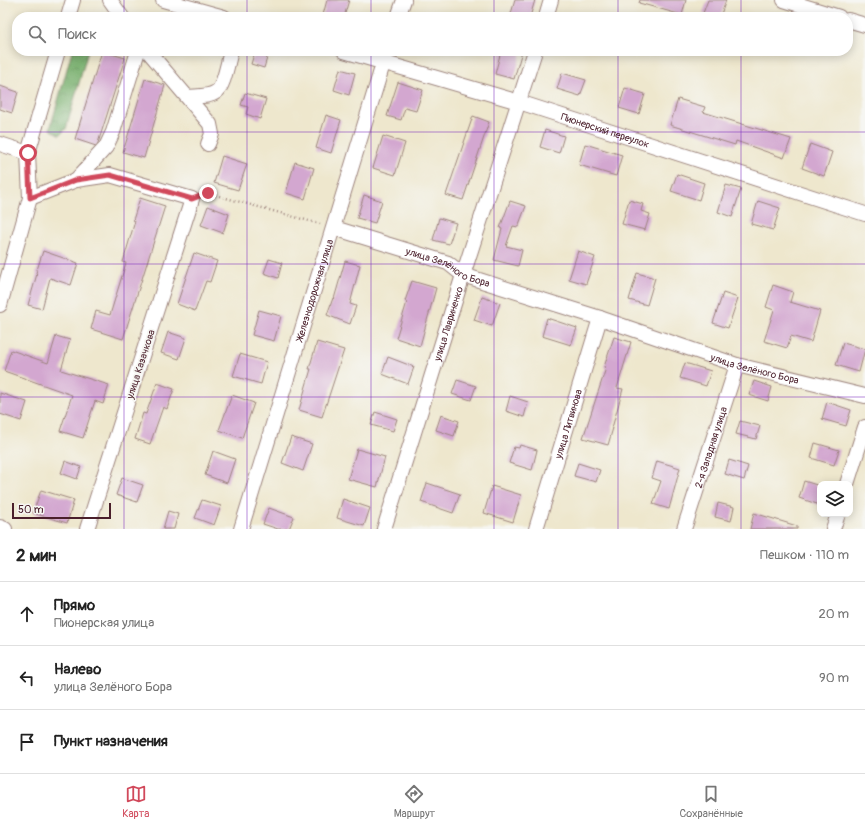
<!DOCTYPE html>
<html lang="ru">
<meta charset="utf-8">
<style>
:root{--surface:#fff;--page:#f6f6f6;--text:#222;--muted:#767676;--line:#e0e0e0;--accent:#d1495b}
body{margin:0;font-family:Pangolin,sans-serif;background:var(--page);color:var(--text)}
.controls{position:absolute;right:12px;bottom:12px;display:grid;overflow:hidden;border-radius:8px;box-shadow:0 2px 10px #0003}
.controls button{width:36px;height:36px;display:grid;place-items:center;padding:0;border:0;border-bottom:1px solid var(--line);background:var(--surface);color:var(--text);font:20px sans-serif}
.scale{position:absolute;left:12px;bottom:10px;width:99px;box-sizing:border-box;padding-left:4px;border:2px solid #4a1f2b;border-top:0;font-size:11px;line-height:14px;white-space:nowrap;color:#4a1f2b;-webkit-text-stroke:3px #f6f6f2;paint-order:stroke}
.stop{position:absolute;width:12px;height:12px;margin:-9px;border:3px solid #d1495b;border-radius:50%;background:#fff}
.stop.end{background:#d1495b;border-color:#fff;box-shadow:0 1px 4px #0008}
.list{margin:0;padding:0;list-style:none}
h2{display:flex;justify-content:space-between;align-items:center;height:52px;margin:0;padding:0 16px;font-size:17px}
h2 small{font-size:13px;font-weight:400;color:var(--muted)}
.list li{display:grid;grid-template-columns:26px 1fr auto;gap:12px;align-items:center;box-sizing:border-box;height:64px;padding:0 16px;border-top:1px solid var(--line)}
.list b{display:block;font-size:15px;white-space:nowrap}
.list p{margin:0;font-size:13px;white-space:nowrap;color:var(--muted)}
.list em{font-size:13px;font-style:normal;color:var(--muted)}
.icon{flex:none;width:22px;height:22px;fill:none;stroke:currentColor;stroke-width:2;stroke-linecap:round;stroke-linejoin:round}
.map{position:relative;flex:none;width:865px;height:529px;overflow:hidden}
.search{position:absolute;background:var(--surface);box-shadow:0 2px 10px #0003;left:12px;right:12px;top:12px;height:44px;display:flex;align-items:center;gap:10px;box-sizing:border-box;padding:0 14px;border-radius:16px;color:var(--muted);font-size:15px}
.sheet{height:244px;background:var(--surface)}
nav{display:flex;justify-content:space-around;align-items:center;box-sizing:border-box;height:56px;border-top:1px solid var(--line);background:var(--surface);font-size:11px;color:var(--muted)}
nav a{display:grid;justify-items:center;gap:2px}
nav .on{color:var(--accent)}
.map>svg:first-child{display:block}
.forest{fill:url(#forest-crowns);stroke:#62684c}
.building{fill:#d3a7d0}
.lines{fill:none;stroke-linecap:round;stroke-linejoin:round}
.minor-casing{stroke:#9c837c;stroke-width:16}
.path{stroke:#9c837c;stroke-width:2.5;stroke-dasharray:1 3;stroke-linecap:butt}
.minor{stroke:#fff;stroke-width:14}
.route{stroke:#d1495b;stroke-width:5}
.grid{fill:none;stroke:#7b2cbf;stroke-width:1;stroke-opacity:0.55}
.labels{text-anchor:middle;stroke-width:3.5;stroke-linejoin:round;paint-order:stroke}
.street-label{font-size:10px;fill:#4a1f2b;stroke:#f6f6f2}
</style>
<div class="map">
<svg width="865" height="529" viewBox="0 0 865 529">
<defs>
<pattern id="forest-crowns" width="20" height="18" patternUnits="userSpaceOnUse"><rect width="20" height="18" fill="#79b06e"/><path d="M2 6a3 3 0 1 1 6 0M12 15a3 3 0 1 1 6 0" fill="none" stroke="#658f5b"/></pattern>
</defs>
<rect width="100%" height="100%" fill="#f6f6f2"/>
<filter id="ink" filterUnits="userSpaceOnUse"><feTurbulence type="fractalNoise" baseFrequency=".025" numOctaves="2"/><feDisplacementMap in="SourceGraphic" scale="8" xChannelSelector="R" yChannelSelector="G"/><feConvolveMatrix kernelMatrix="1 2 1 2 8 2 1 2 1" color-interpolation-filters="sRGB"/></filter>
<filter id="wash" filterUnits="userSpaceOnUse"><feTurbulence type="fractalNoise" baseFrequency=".012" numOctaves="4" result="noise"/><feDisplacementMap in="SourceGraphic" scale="16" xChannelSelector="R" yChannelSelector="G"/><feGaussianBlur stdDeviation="0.9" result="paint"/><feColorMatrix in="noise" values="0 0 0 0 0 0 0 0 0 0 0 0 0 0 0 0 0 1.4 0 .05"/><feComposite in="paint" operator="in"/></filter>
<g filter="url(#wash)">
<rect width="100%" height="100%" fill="#eee7cd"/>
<path class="forest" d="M72,51H88L66,129L60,135L50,129Z"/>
<g id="blocks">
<g class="building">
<path d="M327,0H349L344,17H331L323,15Z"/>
<path d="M515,0H535L530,17H510Z"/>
<path d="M640,0H686L682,15L639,3Z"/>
<path d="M708,0H726L720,17H716L703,13Z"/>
<path d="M102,51L125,58L98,143L96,146L75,139Z"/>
<path d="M255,51H269L264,68L251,64Z"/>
<path d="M501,51H522L514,79L495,74Z"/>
<path d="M340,69L355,73L349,95L334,90Z"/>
<path d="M562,73L586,80L580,96L557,89Z"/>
<path d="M145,79L165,85L144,158L123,152Z"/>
<path d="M398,82L423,90L416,111L405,108L401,120L387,116Z"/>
<path d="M0,86L18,92L12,113L0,109Z"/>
<path d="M625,88L645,94L639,114L619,108Z"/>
<path d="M245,93L266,99L260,119L246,114L248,107L241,105Z"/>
<path d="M678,99L705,107L703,112L791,139L784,158L736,141L735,145L670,125Z"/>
<path d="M326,115L341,120L331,153L316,148Z"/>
<path d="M473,116L489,122L463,200L446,195Z"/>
<path d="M545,130L564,136L559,153L540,147Z"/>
<path d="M383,136L405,143L395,175L373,168Z"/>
<path d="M585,144L622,155L616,176L579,165Z"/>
<path d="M810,144L832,152L824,176L802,168Z"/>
<path d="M222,156L247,164L238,190L214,183Z"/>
<path d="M295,162L314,168L305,199L286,193Z"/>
<path d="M677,174L704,183L699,200L671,191Z"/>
<path d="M726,185L741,189L732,217L718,212Z"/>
<path d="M364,195L382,201L375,223L357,218Z"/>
<path d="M140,198L165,206L123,339L91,329L96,311L110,315L126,263L123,262L135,221L133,220Z"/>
<path d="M629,200L643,204L641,211L650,214L645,230L622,224Z"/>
<path d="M510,201L526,206L518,227L513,226L506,246L522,250L518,266L494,260L502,229L500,228Z"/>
<path d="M758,201L780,208L773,230L751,224Z"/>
<path d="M208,206L229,214L223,233L201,225Z"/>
<path d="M439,218L456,223L449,244L433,240Z"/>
<path d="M43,251L78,263L71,285L50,278L42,309L28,305L37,274L36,273Z"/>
<path d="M578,251L595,257L586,284L569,279Z"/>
<path d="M194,253L217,261L210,282L206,281L195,311L177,304Z"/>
<path d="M269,259L282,263L278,278L264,273Z"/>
<path d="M345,261L360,265L350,304L356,306L350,324L327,315L333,298L334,299Z"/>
<path d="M637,273L655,278L647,305L629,300Z"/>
<path d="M412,281L436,288L420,346L396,338L407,302L405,301Z"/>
<path d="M773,285L793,292L790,302L820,311L811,342L791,336L787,348L764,341L774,310L766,307Z"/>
<path d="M723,293L738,298L728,328L713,323Z"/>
<path d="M482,297L500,303L492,326L474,320Z"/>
<path d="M259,310L281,316L274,341L252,335Z"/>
<path d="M547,318L577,328L571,345L542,336Z"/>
<path d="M168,332L186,338L179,359L161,353Z"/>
<path d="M56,336L70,340L61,370L109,385L103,404L95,401L83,438L60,431L72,395L4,371L11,350L48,363Z"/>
<path d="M614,337L631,342L617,388L623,389L612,428H613L608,445L583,438L606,368L604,367Z"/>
<path d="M317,342L344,350L322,417L299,410L311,369H309Z"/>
<path d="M843,343L865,349L859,372L836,365Z"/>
<path d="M240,354L267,362L261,384L233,376Z"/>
<path d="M388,357L414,367L408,384L382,374Z"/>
<path d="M685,363L711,371L706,386L680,378Z"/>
<path d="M457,380L476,386L471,400L452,394Z"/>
<path d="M754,381L772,387L768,401L749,395Z"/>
<path d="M157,383L174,389L167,409L163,407L150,444L135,439L143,413L146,414Z"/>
<path d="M0,393L27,402L21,421L0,414Z"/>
<path d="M232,395L254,403L242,438L219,430Z"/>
<path d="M510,396L528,402L524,417L506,411Z"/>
<path d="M827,402L851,410L846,426L822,419Z"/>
<path d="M375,412L397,419L393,431L371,425Z"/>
<path d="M441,415L459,421L454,436L436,430Z"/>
<path d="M740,421L760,426L756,439L736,434Z"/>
<path d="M291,437L312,444L303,471L282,463Z"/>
<path d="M815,443L839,450L834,465L811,458Z"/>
<path d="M520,445L537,450L532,470L509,463L514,447L519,448Z"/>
<path d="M357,449L385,457L377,487L348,479Z"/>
<path d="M213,451L235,459L227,483L205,475Z"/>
<path d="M729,460L748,466L744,480L725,474Z"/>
<path d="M65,461L81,467L77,479L61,473Z"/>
<path d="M657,461L680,468L669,509L653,504L661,481L652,478Z"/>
<path d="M578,463L600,470L596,482L574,476Z"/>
<path d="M122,478L143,485L137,502L116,495Z"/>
<path d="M804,481L820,486V505L799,498Z"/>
<path d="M427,483L460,494L453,513L421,502Z"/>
<path d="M492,486L521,495L513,522L484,513Z"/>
<path d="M41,490L74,500L67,523L33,513Z"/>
<path d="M343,499L370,508L364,526L337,518Z"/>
<path d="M202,500L221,506L214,525L195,518Z"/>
<path d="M718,503L734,507L731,521L715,517Z"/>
<path d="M269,508L294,517L289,529H278L263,524Z"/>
<path d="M168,511L178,514L174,529H163Z"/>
<path d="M754,513L797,526V529H750Z"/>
</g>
</g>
</g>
<g filter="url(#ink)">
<use href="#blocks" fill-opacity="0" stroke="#9c837c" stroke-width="1"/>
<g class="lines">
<g class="minor-casing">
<g id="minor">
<path d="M110,0L122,17"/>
<path d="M163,0L224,17"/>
<path d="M784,0L839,17"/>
<path d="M68,17L73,0"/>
<path d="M398,17L404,0"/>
<path d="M546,17L551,0"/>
<path d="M848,20L865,25"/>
<path d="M148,51L210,124L212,134L208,144"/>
<path id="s1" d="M344,51L519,102L865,214"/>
<path d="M188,97C197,96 209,97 216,92C224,87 228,61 231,51"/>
<path d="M0,144L28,153"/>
<path d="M76,180L106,147L113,132L138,51"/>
<path d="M30,198L76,180L110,175L192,199L87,529"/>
<path id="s2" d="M334,228L448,263L463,275L600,318L737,365L865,396"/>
<path d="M0,305L30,198L28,153L58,51"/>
<path d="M847,484L865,427"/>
<path d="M0,527L5,529"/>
<path id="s3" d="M241,529L387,51"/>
<path id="s4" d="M384,529L463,275L535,51"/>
<path id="s5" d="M536,529L600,318"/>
<path id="s6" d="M684,529L737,365"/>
<path d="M833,529L838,514"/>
</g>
</g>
<path class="path" d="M204,195L208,193L320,224"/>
<use href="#minor" class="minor"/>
</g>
</g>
<g class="lines" filter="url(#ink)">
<path class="route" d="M28,153L30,198L76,180L110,175L192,199L208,193"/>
</g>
<path class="grid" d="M124,0V17M247,0V17M371,0V17M494,0V17M618,0V17M741,0V17M124,51V529M247,51V529M371,51V529M494,51V529M618,51V529M741,51V529M0,132H865M0,264H865M0,397H865"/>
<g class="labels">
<g class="street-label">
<text dy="4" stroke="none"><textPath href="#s1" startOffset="273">Пионерский переулок</textPath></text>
<text dy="4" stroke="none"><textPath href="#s2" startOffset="121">улица Зелёного Бора</textPath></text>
<text dy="4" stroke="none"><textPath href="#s3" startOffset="250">Железнодорожная улица</textPath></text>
<text dy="4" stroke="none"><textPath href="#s4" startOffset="215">улица Лавриненко</textPath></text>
<text transform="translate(140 364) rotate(-72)" y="4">улица Казачкова</text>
<text dy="4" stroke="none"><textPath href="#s2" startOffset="445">улица Зелёного Бора</textPath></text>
<text dy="4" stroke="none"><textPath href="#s5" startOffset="110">улица Литвинова</textPath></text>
<text dy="4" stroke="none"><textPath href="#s6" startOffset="86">2-я Западная улица</textPath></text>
</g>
</g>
</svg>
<div class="controls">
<button><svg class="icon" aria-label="layers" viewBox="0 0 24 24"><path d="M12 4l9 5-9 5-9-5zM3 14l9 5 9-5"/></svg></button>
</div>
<div class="scale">50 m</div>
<div class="stop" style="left:28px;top:153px"></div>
<div class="stop end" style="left:208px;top:193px"></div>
<div class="search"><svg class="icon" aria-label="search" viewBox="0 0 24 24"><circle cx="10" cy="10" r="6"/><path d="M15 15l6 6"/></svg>Поиск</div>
</div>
<section class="sheet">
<h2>2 мин<small>Пешком · 110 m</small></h2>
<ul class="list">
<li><svg class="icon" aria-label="ahead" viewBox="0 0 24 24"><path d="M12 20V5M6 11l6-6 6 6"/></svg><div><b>Прямо</b><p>Пионерская улица</p></div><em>20 m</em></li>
<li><svg class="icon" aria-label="left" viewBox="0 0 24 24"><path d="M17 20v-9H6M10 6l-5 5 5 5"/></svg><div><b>Налево</b><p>улица Зелёного Бора</p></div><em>90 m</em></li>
<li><svg class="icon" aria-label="arrive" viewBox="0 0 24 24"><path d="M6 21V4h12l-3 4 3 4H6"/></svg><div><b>Пункт назначения</b></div></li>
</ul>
</section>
<nav>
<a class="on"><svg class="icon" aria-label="map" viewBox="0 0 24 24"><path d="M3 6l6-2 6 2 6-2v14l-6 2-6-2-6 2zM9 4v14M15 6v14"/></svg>Карта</a>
<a><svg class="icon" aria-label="directions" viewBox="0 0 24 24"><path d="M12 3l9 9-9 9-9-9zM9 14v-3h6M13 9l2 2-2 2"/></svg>Маршрут</a>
<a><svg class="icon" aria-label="saved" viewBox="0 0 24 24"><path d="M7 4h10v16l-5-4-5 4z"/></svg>Сохранённые</a>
</nav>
